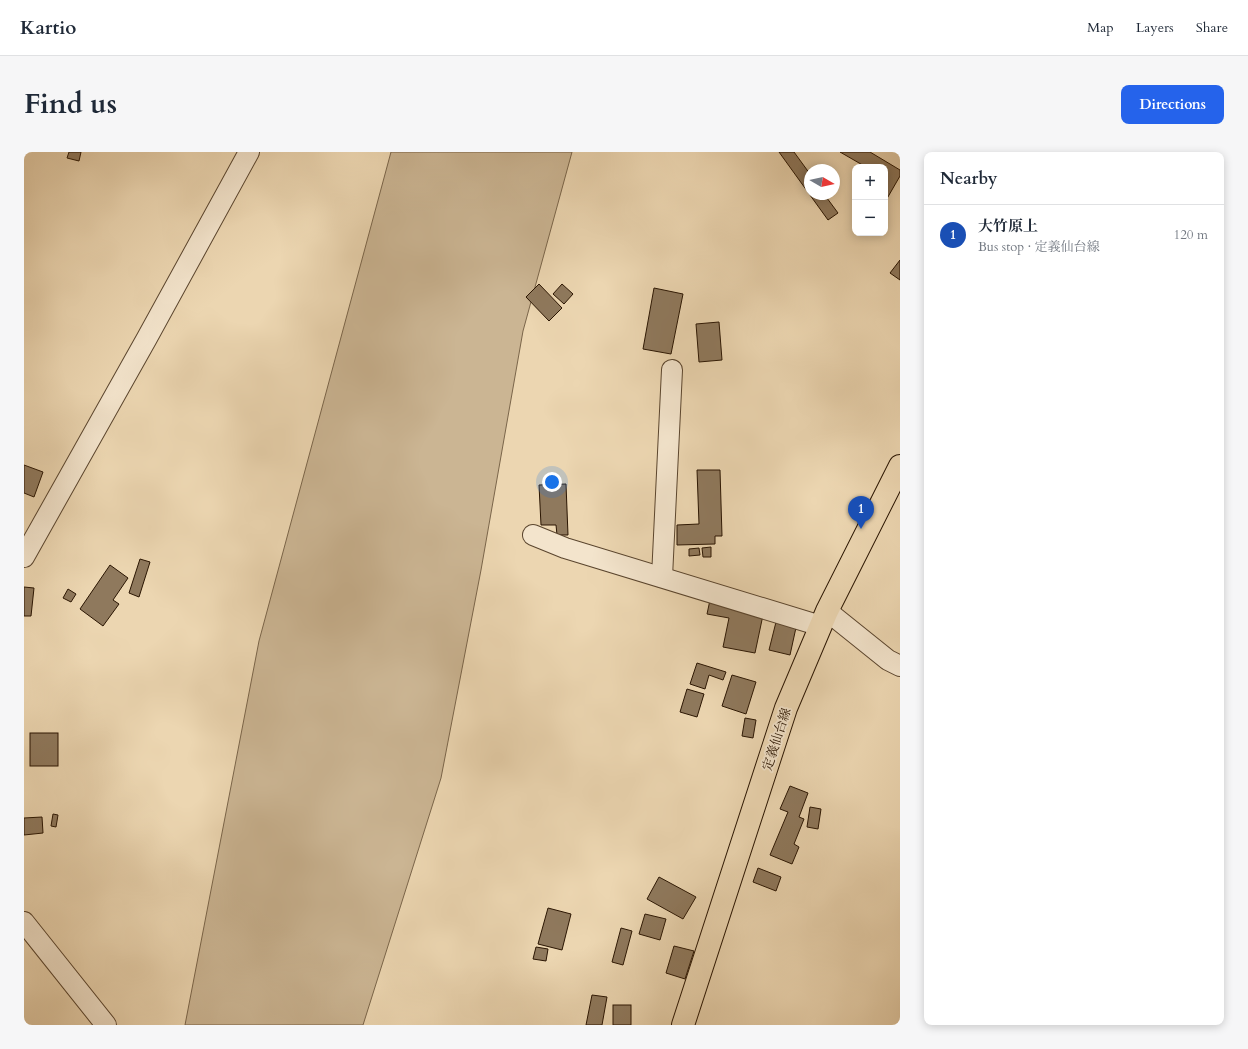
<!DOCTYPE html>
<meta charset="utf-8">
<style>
:root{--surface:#fff;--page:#f6f6f7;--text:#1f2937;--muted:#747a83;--line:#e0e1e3;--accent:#2563eb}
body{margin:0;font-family:Cardo,"Noto Serif JP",serif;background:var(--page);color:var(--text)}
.controls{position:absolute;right:12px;top:12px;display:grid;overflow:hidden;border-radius:8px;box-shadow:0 2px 10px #0003}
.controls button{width:36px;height:36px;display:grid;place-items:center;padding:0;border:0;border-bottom:1px solid var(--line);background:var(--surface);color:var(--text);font:20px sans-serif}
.compass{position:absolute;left:780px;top:12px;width:36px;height:36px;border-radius:50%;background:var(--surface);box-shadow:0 2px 10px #0003;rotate:99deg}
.you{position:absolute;left:528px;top:330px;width:14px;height:14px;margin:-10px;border:3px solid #fff;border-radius:50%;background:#1a73e8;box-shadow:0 0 0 6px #1a73e833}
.badge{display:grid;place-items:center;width:26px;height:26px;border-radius:50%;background:var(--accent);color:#fff;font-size:13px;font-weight:700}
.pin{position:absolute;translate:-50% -33px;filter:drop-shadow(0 1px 2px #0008)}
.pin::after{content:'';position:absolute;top:21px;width:14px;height:12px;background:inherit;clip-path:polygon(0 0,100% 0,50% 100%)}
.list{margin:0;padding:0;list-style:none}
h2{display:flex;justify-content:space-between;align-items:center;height:52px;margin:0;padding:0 16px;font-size:17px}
h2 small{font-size:13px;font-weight:400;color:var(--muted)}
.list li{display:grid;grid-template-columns:26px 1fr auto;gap:12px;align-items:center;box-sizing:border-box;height:60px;padding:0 16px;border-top:1px solid var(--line)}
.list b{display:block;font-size:15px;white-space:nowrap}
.list p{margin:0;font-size:13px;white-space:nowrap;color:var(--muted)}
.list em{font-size:13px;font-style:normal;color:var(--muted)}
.map{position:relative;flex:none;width:876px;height:873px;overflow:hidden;border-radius:8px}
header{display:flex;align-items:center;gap:24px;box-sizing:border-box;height:56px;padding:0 20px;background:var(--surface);border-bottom:1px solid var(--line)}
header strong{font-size:19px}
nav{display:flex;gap:22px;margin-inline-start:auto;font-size:14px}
.intro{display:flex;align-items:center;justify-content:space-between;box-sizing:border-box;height:96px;padding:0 24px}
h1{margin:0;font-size:28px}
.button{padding:10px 18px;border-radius:8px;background:var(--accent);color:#fff;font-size:14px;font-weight:700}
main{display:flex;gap:24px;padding:0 24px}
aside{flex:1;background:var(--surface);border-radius:8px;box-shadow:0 2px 10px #0003}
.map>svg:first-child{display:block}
.green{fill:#cbb593;stroke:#7a654a}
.building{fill:#8f795d;stroke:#2a1502}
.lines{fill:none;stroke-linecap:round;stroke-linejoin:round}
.minor-casing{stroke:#5a452e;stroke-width:22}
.primary-casing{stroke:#2a1502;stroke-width:24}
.minor{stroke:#f3e4cc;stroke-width:20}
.primary{stroke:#ecd6b1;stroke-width:22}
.labels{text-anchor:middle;stroke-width:3.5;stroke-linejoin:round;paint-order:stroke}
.street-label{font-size:13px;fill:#2a1502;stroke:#f3e4cc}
</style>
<header>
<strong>Kartio</strong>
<nav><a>Map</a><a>Layers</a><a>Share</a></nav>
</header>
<div class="intro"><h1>Find us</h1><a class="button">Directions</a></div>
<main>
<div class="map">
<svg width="876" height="873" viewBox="0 0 876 873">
<rect width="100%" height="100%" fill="#ecd6b1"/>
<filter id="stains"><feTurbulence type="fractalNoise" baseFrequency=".005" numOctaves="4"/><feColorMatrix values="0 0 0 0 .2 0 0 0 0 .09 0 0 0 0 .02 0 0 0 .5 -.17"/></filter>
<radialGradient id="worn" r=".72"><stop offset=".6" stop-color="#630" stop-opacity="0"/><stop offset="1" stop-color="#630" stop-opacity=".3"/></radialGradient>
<path class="green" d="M367,0H548L499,179L457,418L417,626L339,873H161L235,489Z"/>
<g class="building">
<path d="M45,0H57L55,9L43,6Z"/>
<path d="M755,0H770L786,22V42H800L814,61L804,68Z"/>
<path d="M816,0H846L876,18V24L861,50V15H842Z"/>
<path d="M876,108V128L866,121Z"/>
<path d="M515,132L538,156L525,169L502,145Z"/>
<path d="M538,132L549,142L540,152L529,142Z"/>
<path d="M630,136L659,142L647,202L619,197Z"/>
<path d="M695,170L698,208L675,210L672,172Z"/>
<path d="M0,313L19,320L10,345L0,341Z"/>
<path d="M673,318H696L698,384H691V392L653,393V373L675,372Z"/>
<path d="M542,332L544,383H533L532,373H517L515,333Z"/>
<path d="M687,395V405H679L678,396Z"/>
<path d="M675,396L676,403L665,404V397Z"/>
<path d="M116,407L126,410L115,445L105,441Z"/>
<path d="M86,413L104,426L89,448L95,452L79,474L56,457Z"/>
<path d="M0,435L10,436L7,464H0Z"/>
<path d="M44,437L52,442L47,450L39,446Z"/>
<path d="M686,448L708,452L707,457L739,463L731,501L699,495L705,466L683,462Z"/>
<path d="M753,466L773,471L766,503L745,498Z"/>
<path d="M673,511L702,520L699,528L685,523L681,537L666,532Z"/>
<path d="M708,523L732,530L722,562L698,554Z"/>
<path d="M663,537L680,542L673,565L656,560Z"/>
<path d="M721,566L732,568L729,586L718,584Z"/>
<rect x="6" y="581" width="28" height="33"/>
<path d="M766,634L784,641L775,665L780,667L770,692L775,695L768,712L746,703L764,660L756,657Z"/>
<path d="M786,655L797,657L794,677L783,675Z"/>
<path d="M29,662L34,663L32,675L27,674Z"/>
<path d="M18,665L19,681L0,683V666Z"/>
<path d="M734,716L757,725L752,739L729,730Z"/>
<path d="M635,725L672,745L659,767L623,747Z"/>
<path d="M524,756L547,762L538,798L514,792Z"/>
<path d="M621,762L642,767L636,788L615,782Z"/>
<path d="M597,776L608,779L599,813L588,810Z"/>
<path d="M650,794L670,799L661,827L642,821Z"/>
<path d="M512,795L524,797L522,809L509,807Z"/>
<path d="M568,843L583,845L578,873H562Z"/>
<rect x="589" y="853" width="18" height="20"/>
</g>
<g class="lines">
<g class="minor-casing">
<g id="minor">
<path d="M509,383L541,396L797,474"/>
<path d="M0,405L123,186L225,0"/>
<path d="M638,425L648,218"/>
<path d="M803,459L864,508L876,514"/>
<path d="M0,770L82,873"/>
</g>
</g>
<g class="primary-casing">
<path id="primary" d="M659,873L762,556L803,459L876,314"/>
</g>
<use href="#minor" class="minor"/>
<use href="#primary" class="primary"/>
</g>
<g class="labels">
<g class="street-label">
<text transform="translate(752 587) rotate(-72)" y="5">定義仙台線</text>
</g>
</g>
<rect width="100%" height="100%" filter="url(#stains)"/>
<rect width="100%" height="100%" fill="url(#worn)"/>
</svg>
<div class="controls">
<button>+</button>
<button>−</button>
</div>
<svg class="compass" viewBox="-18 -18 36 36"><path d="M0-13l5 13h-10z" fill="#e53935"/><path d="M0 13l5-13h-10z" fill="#747a83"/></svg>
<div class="you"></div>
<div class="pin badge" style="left:837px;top:377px;background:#1a4fb4">1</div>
</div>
<aside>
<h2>Nearby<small></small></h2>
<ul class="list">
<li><span class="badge" style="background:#1a4fb4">1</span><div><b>大竹原上</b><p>Bus stop · 定義仙台線</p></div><em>120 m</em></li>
</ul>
</aside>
</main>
